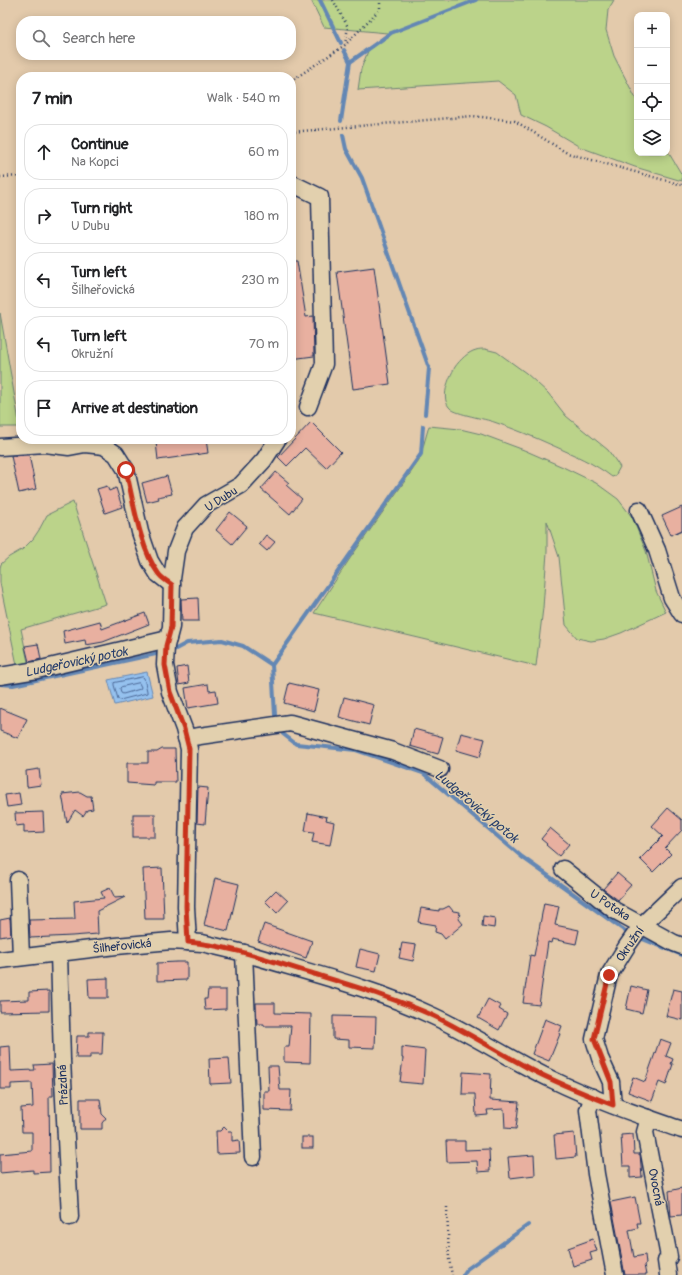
<!DOCTYPE html>
<meta charset="utf-8">
<style>
:root{--surface:#fff;--page:#f2f2f2;--text:#202124;--muted:#757577;--line:#e0e0e0}
body{margin:0;font-family:Pangolin,sans-serif;background:var(--page);color:var(--text)}
.controls{position:absolute;right:12px;top:12px;display:grid;overflow:hidden;border-radius:8px;box-shadow:0 2px 10px #0003}
.controls button{width:36px;height:36px;display:grid;place-items:center;padding:0;border:0;border-bottom:1px solid var(--line);background:var(--surface);color:var(--text);font:20px sans-serif}
.stop{position:absolute;width:12px;height:12px;margin:-9px;border:3px solid #c8321e;border-radius:50%;background:#fff}
.stop.end{background:#c8321e;border-color:#fff;box-shadow:0 1px 4px #0008}
.list{margin:0;padding:0;list-style:none}
h2{display:flex;justify-content:space-between;align-items:center;height:52px;margin:0;padding:0 16px;font-size:17px}
h2 small{font-size:13px;font-weight:400;color:var(--muted)}
.list li{display:grid;grid-template-columns:26px 1fr auto;gap:12px;align-items:center;box-sizing:border-box;height:56px;margin:0 8px 8px;padding:0 8px;border:1px solid var(--line);border-radius:16px}
.list b{display:block;font-size:15px;white-space:nowrap}
.list p{margin:0;font-size:13px;white-space:nowrap;color:var(--muted)}
.list em{font-size:13px;font-style:normal;color:var(--muted)}
.icon{flex:none;width:22px;height:22px;fill:none;stroke:currentColor;stroke-width:2;stroke-linecap:round;stroke-linejoin:round}
.map{position:relative;flex:none;width:682px;height:1275px;overflow:hidden}
.search{position:absolute;background:var(--surface);box-shadow:0 2px 10px #0003;left:16px;top:16px;width:280px;height:44px;display:flex;align-items:center;gap:10px;box-sizing:border-box;padding:0 14px;border-radius:16px;color:var(--muted);font-size:15px}
.panel{position:absolute;background:var(--surface);box-shadow:0 2px 10px #0003;left:16px;top:72px;width:280px;height:372px;border-radius:16px}
.map>svg:first-child{display:block}
.green{fill:#bbd38a;stroke:#6b8174}
.water{fill:#95c1ee;stroke:#6487b4}
.lines{fill:none;stroke-linecap:round;stroke-linejoin:round}
.shore{stroke:#4c6998;stroke-width:1}
.stream{stroke:#6487b4;stroke-width:4}
.building{fill:#e8b0a0;stroke:#1b2f5e}
.minor-casing{stroke:#1b2f5e;stroke-width:19}
.path{stroke:#1b2f5e;stroke-width:2.5;stroke-dasharray:1 3;stroke-linecap:butt}
.minor{stroke:#e2d0ae;stroke-width:16}
.route{stroke:#c8321e;stroke-width:5}
.labels{text-anchor:middle;stroke-width:3;stroke-linejoin:round;paint-order:stroke}
.street-label{font-size:12px;fill:#1b2f5e;stroke:#e2d0ae}
.water-label{font-size:13px;font-style:italic;fill:#273e6c;stroke:#e2d0ae}
</style>
<div class="map">
<svg width="682" height="1275" viewBox="0 0 682 1275">
<rect width="100%" height="100%" fill="#e3caab"/>
<filter id="ink" filterUnits="userSpaceOnUse"><feTurbulence type="fractalNoise" baseFrequency=".025" numOctaves="2"/><feDisplacementMap in="SourceGraphic" scale="8" xChannelSelector="R" yChannelSelector="G"/><feConvolveMatrix kernelMatrix="1 2 1 2 8 2 1 2 1" color-interpolation-filters="sRGB"/></filter>
<g filter="url(#ink)">
<g class="green">
<path d="M311,0H614L608,10L606,30L614,56L637,101V153H667V150L682,175V181L635,167L580,147L546,127L521,115L516,95L498,81L358,90L361,69L368,51L387,33L324,27Z"/>
<path d="M0,313L20,427H0Z"/>
<path d="M485,349L497,352L526,373L548,393L566,416L608,450L620,467L615,476L612,477C594,463 574,455 554,446C534,437 515,429 494,422C486,419 456,414 451,409C439,399 449,378 455,367C460,360 468,352 476,350C479,349 482,349 485,349Z"/>
<path d="M429,426L460,429L481,434L524,450L563,467L596,483L618,499L632,517L646,551L656,591L666,612L621,633L604,639L591,641L577,638L566,625L559,557L547,521V552L543,608L536,666L314,613L351,557L419,461Z"/>
<path d="M73,502L106,604L21,629L28,662L17,665L0,583V568L1,564L9,557L23,549L33,539L39,530L47,515Z"/>
</g>
<path class="water" d="M147,672L153,696L115,705L108,680Z"/>
<g class="lines">
<g class="shore">
<path d="M143,677L144,678L147,691V693L120,700L118,699L114,685V683Z"/>
<path d="M139,683L141,687L140,689L123,694L121,693L120,688L121,687Z"/>
</g>
<g class="stream">
<path d="M320,0L341,43"/>
<path d="M350,62L391,33L476,0"/>
<path d="M341,121L350,62L344,50"/>
<path d="M343,135L346,149L362,178L429,368L425,414"/>
<path d="M172,651L187,643L222,640L243,646L272,665L275,715L278,722"/>
<path d="M272,665L421,454L423,426"/>
<path d="M0,684L13,685L156,654"/>
<path d="M281,728L283,734L296,744L356,750L423,773L522,857L628,933"/>
<path d="M640,938L682,955"/>
<path d="M463,1275L467,1269L528,1225"/>
</g>
</g>
<g class="building">
<path d="M291,261H297L306,317L313,316L314,356L291,359Z"/>
<path d="M374,267L390,384L353,389L337,272Z"/>
<path d="M311,422L341,452L326,468L305,448L287,466L278,457Z"/>
<path d="M177,439H206L208,453L158,460L156,442Z"/>
<path d="M29,455L36,489L19,493L11,456Z"/>
<path d="M276,472L289,483L286,485L302,499L290,514L261,489Z"/>
<path d="M167,476L172,494L158,497L159,499L147,502L142,483Z"/>
<path d="M107,486L109,491L116,488L122,507L105,513L97,489Z"/>
<path d="M682,507V530L671,535L662,516Z"/>
<path d="M230,512L247,526L232,544L216,530Z"/>
<path d="M266,535L275,542L267,551L259,544Z"/>
<path d="M198,598L199,621H182L181,599Z"/>
<path d="M145,613L149,624L103,642L86,645L85,640L65,644L63,631L100,621L102,629Z"/>
<path d="M38,644L41,659L29,662L25,646Z"/>
<path d="M187,666L189,683L179,685L177,668Z"/>
<path d="M289,683L319,690L314,711L284,703Z"/>
<path d="M208,684L209,691L216,690L218,703L188,708L185,688Z"/>
<path d="M344,697L374,705L369,725L339,717Z"/>
<path d="M0,708L27,719L18,738L0,731Z"/>
<path d="M414,729L443,737L438,754L410,746Z"/>
<path d="M461,733L485,739L480,757L456,750Z"/>
<path d="M162,749H175L176,782H154V785L127,783V763H148V752H157Z"/>
<path d="M39,769L41,785L27,787L26,771Z"/>
<path d="M198,787L208,788L205,824L197,823Z"/>
<path d="M80,792L87,796H91L93,809L87,810L83,816L75,810L67,823L62,794Z"/>
<path d="M19,793L21,805L7,807L5,795Z"/>
<path d="M668,808L682,820V830L665,848L671,854L653,872L640,859L663,836L652,826Z"/>
<path d="M43,812L44,832L24,833V825L16,826L15,813Z"/>
<path d="M308,813L327,817L326,820L334,822L330,845L312,842L314,832L305,831Z"/>
<rect x="133" y="814" width="22" height="23"/>
<path d="M550,828L569,844L559,856L546,845L547,844L541,839Z"/>
<path d="M162,868L164,919H145L143,869Z"/>
<path d="M617,873L631,885L618,900L603,889Z"/>
<path d="M215,878L239,884L228,931L204,925Z"/>
<path d="M110,888L115,898L125,897L97,911L98,934L72,936L30,938L29,920L75,919L74,901L104,898L101,892Z"/>
<path d="M276,890L288,901L277,913L265,901Z"/>
<path d="M544,903L559,906L555,925L579,930L576,944L552,939L551,943L548,942L539,1005L523,1003L530,955L534,956Z"/>
<path d="M449,906L453,911L460,912L459,919L463,924L445,939L441,934L435,932L436,925L418,922L421,908L439,911V909H443Z"/>
<path d="M483,916L495,918L494,928L482,926Z"/>
<path d="M10,918L11,935L0,937V920Z"/>
<path d="M264,924L312,941L306,958L258,941Z"/>
<path d="M402,943L416,945L413,961L399,958Z"/>
<path d="M360,949L380,954L376,971L356,967Z"/>
<path d="M177,962H187V980L157,981V963Z"/>
<path d="M108,978V998H89L88,979Z"/>
<path d="M631,986L647,990L642,1013L626,1009Z"/>
<path d="M673,989L682,991V1020L666,1016Z"/>
<path d="M208,990H226V1009L205,1010L204,999H207Z"/>
<path d="M49,991V1011L0,1012V1001L29,1000V992Z"/>
<path d="M488,999L501,1006L499,1009L507,1014L499,1030L478,1018Z"/>
<path d="M256,1003H275V1013L311,1014L310,1063L284,1062V1047H289L291,1026H264V1024H257Z"/>
<path d="M333,1016L376,1017L375,1048L349,1047V1040L333,1039Z"/>
<path d="M545,1019L562,1026L559,1034H560L549,1061L532,1054Z"/>
<path d="M89,1032H103L102,1054H90V1058H76L77,1036H89Z"/>
<path d="M660,1039L671,1043L666,1056L673,1059L671,1064H673L666,1085L659,1082L652,1101L628,1092L633,1077L645,1082Z"/>
<path d="M10,1046L11,1071L35,1070L34,1065L52,1064L53,1096H49L50,1172L33,1173V1170L0,1173V1154L32,1151V1132H22L21,1108L33,1107L32,1083L11,1084V1089H0V1047Z"/>
<path d="M402,1047L425,1050L423,1084L400,1082L403,1058H402Z"/>
<path d="M229,1058L231,1083L210,1084L209,1059Z"/>
<path d="M268,1066H278L280,1090H291L290,1111L264,1110V1091H269Z"/>
<path d="M463,1072L491,1074L490,1100L519,1102L516,1129L505,1128L504,1109L487,1110L488,1115L476,1116L475,1094H462Z"/>
<path d="M80,1099H100L102,1114L106,1118L102,1123V1129H80Z"/>
<path d="M224,1127L228,1131H232V1141L239,1140L240,1153L217,1154L216,1131H220Z"/>
<path d="M574,1133L576,1157L556,1159L554,1135Z"/>
<path d="M633,1134L634,1154H640L642,1177L630,1178V1166H623L621,1135Z"/>
<rect x="302" y="1137" width="11" height="11"/>
<path d="M446,1141H465V1150L489,1149L490,1171L478,1172L477,1161L447,1162Z"/>
<path d="M534,1155L535,1175L510,1178L508,1157Z"/>
<path d="M682,1188V1215L671,1216L669,1191Z"/>
<path d="M635,1197L640,1223H637L638,1228L629,1230L634,1257L645,1255L646,1264L644,1265L646,1275H625L611,1202Z"/>
<path d="M593,1239L597,1251L590,1253L592,1260L573,1266L568,1248Z"/>
</g>
<g class="lines">
<g class="minor-casing">
<g id="minor">
<path d="M291,183L320,197L324,364L308,407"/>
<path d="M0,447L45,444L69,447L85,444L104,446L116,454L126,470L140,532L150,561L158,574L172,585"/>
<path d="M639,510L657,550L672,598L682,614"/>
<path d="M0,676L37,670L168,639"/>
<path d="M186,738L290,723L393,751L440,769"/>
<path d="M563,869L614,910L674,943L682,946"/>
<path d="M18,880L21,957"/>
<path d="M188,942L186,907L189,749L184,729L170,692L165,665L166,646L171,627L172,579L176,551L185,528L206,505L241,485L264,460L277,440"/>
<path d="M59,953L62,1060L70,1217"/>
<path d="M244,953L253,1157"/>
<path d="M0,960L116,946L171,941L202,943L244,953C307,972 374,988 433,1016C474,1035 512,1061 553,1080C594,1100 639,1115 682,1130"/>
<path d="M593,1097L588,1110L596,1174L615,1275"/>
<path d="M613,1105L611,1082L600,1058L594,1039L609,975L627,946L641,926L682,887"/>
<path d="M649,1118L645,1132L669,1257L666,1261L668,1275"/>
</g>
</g>
<g class="path">
<path d="M333,0L348,27L345,44"/>
<path d="M291,81L345,45L380,9V0"/>
<path d="M291,132L473,116L515,121L567,153L682,185"/>
<path d="M0,177L21,176"/>
<path d="M447,1207L449,1259L452,1275"/>
</g>
<use href="#minor" class="minor"/>
</g>
</g>
<g class="lines" filter="url(#ink)">
<path class="route" d="M126,470C133,500 140,549 158,573C161,578 167,581 172,585L171,627L166,646L165,665L170,692L184,729L189,749L186,907L188,942C231,946 271,961 311,973C353,986 395,998 434,1016C467,1032 498,1052 530,1069C557,1083 585,1094 613,1105L611,1082L594,1039L609,975"/>
</g>
<g class="labels">
<g class="street-label">
<text transform="translate(221 499) rotate(-33)" y="4">U Dubu</text>
<text transform="translate(610 905) rotate(34)" y="4">U Potoka</text>
<text transform="translate(630 944) rotate(-55)" y="4">Okružní</text>
<text transform="translate(122 946) rotate(-6)" y="4">Šilheřovická</text>
<text transform="translate(63 1085) rotate(-93)" y="4">Prázdná</text>
<text transform="translate(656 1187) rotate(79)" y="4">Ovocná</text>
</g>
<g class="water-label">
<text transform="translate(76 661) rotate(-12)" y="5">Ludgeřovický potok</text>
<text transform="translate(477 806) rotate(40)" y="5">Ludgeřovický potok</text>
</g>
</g>
</svg>
<div class="controls">
<button>+</button>
<button>−</button>
<button><svg class="icon" aria-label="locate" viewBox="0 0 24 24"><circle cx="12" cy="12" r="6"/><path d="M12 2v4M12 18v4M2 12h4M18 12h4"/></svg></button>
<button><svg class="icon" aria-label="layers" viewBox="0 0 24 24"><path d="M12 4l9 5-9 5-9-5zM3 14l9 5 9-5"/></svg></button>
</div>
<div class="stop" style="left:126px;top:470px"></div>
<div class="stop end" style="left:609px;top:975px"></div>
<div class="search"><svg class="icon" aria-label="search" viewBox="0 0 24 24"><circle cx="10" cy="10" r="6"/><path d="M15 15l6 6"/></svg>Search here</div>
<section class="panel">
<h2>7 min<small>Walk · 540 m</small></h2>
<ul class="list">
<li><svg class="icon" aria-label="ahead" viewBox="0 0 24 24"><path d="M12 20V5M6 11l6-6 6 6"/></svg><div><b>Continue</b><p>Na Kopci</p></div><em>60 m</em></li>
<li><svg class="icon" aria-label="right" viewBox="0 0 24 24"><path d="M7 20v-9h11M14 6l5 5-5 5"/></svg><div><b>Turn right</b><p>U Dubu</p></div><em>180 m</em></li>
<li><svg class="icon" aria-label="left" viewBox="0 0 24 24"><path d="M17 20v-9H6M10 6l-5 5 5 5"/></svg><div><b>Turn left</b><p>Šilheřovická</p></div><em>230 m</em></li>
<li><svg class="icon" aria-label="left" viewBox="0 0 24 24"><path d="M17 20v-9H6M10 6l-5 5 5 5"/></svg><div><b>Turn left</b><p>Okružní</p></div><em>70 m</em></li>
<li><svg class="icon" aria-label="arrive" viewBox="0 0 24 24"><path d="M6 21V4h12l-3 4 3 4H6"/></svg><div><b>Arrive at destination</b></div></li>
</ul>
</section>
</div>
